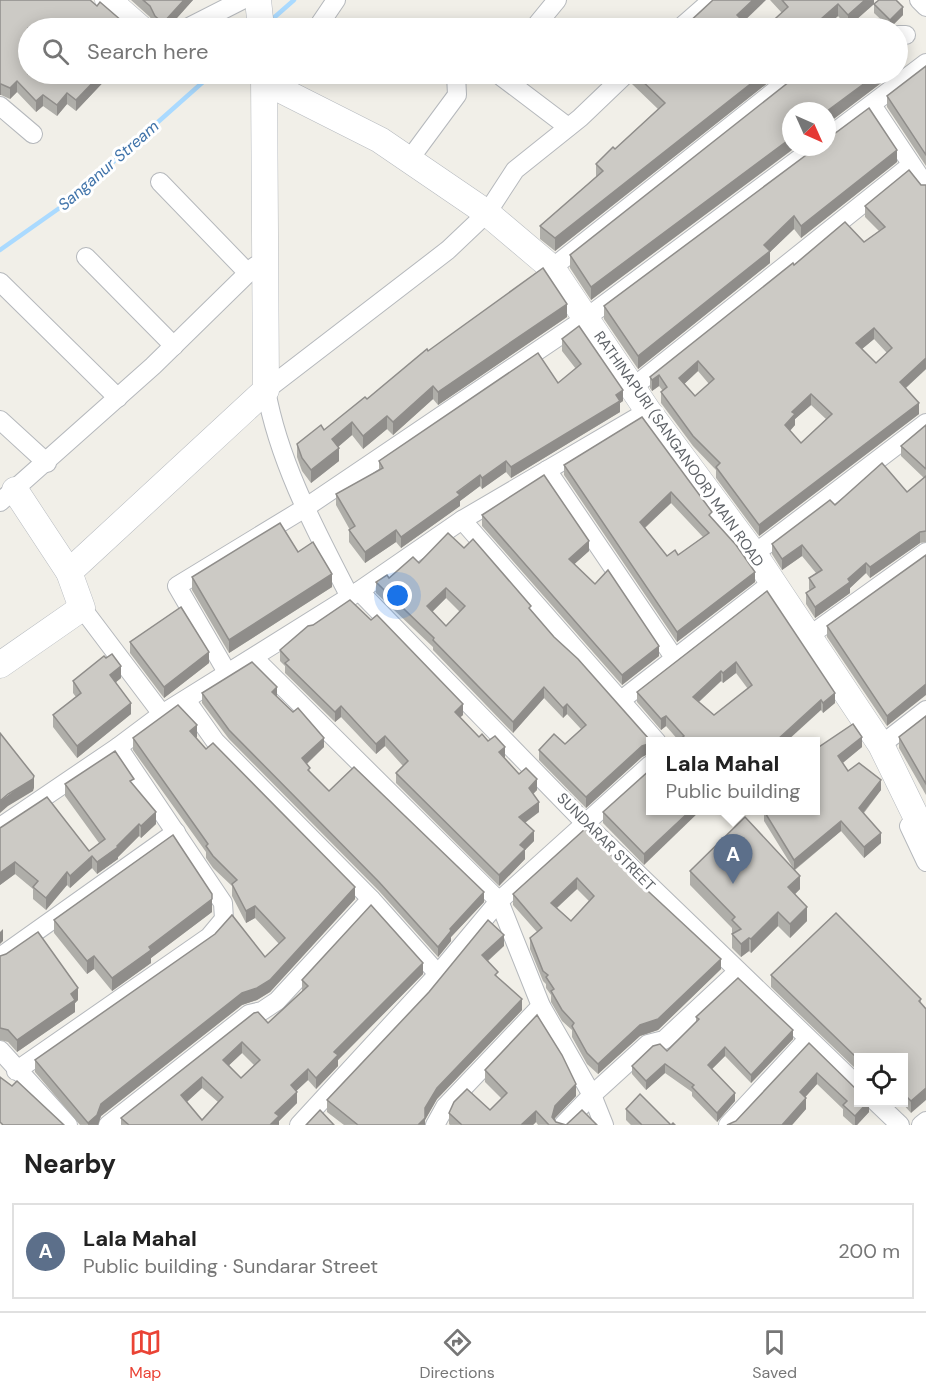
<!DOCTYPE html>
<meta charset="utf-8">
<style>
:root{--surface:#fff;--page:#f6f6f6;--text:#222;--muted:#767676;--line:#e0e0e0;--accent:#ea4335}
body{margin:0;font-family:"DM Sans",sans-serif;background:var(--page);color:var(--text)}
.controls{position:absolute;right:18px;bottom:18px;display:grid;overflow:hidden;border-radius:0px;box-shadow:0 3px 15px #0003}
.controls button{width:54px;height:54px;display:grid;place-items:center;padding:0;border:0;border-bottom:2px solid var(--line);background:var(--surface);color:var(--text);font:30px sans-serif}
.compass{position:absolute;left:782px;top:102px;width:54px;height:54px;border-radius:50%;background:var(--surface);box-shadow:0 3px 15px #0003;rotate:135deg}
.you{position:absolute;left:398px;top:596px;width:21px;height:21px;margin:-15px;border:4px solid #fff;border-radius:50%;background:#1a73e8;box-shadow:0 0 0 9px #1a73e833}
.badge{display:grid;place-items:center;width:39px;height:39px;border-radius:50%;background:var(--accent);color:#fff;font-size:20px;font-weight:700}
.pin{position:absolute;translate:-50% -50px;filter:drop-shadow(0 2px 3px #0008)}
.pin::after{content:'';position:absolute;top:32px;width:21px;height:18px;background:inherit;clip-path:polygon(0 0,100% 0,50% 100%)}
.popup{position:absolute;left:646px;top:737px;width:174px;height:78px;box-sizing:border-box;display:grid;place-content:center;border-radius:0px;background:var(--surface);filter:drop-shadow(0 2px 4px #0005);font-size:20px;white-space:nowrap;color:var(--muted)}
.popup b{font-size:22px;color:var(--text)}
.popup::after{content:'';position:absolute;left:50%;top:100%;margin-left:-12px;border:12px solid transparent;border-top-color:var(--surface)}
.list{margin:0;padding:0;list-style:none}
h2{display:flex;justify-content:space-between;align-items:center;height:78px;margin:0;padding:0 24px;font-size:26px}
h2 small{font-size:20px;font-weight:400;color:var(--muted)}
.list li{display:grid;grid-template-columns:39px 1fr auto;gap:18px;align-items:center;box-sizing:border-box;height:96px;margin:0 12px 12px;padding:0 12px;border:2px solid var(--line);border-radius:0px}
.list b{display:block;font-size:22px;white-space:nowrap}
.list p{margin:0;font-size:20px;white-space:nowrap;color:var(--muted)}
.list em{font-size:20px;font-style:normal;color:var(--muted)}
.icon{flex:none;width:33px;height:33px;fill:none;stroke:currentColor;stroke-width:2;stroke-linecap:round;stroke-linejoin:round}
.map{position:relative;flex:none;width:926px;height:1125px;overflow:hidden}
.search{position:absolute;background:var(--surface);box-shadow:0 3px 15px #0003;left:18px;right:18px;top:18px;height:66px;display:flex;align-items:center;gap:15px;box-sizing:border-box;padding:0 21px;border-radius:33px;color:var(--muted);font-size:22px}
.sheet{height:186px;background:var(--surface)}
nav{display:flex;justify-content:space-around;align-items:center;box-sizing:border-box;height:84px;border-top:2px solid var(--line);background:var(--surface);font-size:16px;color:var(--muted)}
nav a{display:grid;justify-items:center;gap:3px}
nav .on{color:var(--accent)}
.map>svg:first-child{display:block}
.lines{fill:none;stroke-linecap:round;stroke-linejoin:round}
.stream{stroke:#aadaff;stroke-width:4.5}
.street-casing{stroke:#b5b8bc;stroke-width:20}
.secondary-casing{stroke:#b6babf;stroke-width:27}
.street{stroke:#fff;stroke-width:18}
.secondary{stroke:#fff;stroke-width:26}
.wall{fill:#afaea9;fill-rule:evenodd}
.shaded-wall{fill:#8f8d8a}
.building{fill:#cccac5;stroke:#8f8d8a;stroke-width:1.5;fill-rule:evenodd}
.labels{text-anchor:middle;stroke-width:6;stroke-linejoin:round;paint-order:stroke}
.street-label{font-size:15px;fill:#5f6368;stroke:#fff}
.water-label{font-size:16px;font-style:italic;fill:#4174aa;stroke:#fff}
</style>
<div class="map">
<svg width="926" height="1125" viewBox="0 0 926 1125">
<rect width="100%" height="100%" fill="#f1efe8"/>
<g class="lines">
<g class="stream">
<path d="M269,22L294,0"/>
<path d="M0,250L68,202L212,74"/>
</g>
<g class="street-casing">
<g id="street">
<path d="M919,0L926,7"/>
<path d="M187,28L242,0"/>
<path d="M317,28L336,0"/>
<path d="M534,28L557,0"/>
<path d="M680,28L712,0"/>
<path d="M898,35H906"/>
<path d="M498,74L568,127"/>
<path d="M872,105L926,186"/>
<path d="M0,106L33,134"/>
<path d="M827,138L926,63"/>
<path d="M409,160L457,95L456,74"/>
<path d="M160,182L248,273L255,266"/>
<path d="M86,257L174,346"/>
<path d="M552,268L796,74"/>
<path d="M0,282L118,398"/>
<path d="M632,388L911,165"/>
<path d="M0,420L47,463"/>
<path d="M547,470L675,659"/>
<path d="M0,502L153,366L248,273"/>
<path d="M462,520L657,742"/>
<path d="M754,554L926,423"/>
<path d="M359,591L586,824L858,1086"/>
<path d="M350,597C316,531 279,463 266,390L448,250L487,213L515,170L580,118L626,74"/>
<path d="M82,608L162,714"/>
<path d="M809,636L926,552"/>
<path d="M254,658L499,901L541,1006L592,1095L604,1125"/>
<path d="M228,674L177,586L305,508L586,318L815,147"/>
<path d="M186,700L215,741L371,899L438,974"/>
<path d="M620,701L773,582"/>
<path d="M881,745L926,710"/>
<path d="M909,826L926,862"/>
<path d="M0,827L118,747L162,714L359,591L462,520L648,411"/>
<path d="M0,957L176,832"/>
<path d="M0,1050L68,1125"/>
<path d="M16,1071L209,937L224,919L223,903L118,747"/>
<path d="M876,1102L900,1125"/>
<path d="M108,1125L249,1014L262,1011L277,1001L371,899"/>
<path d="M299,1125L438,974L499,901L650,765"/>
<path d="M435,1125L445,1107L541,1006"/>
<path d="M563,1125L592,1095L648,1044L664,1040L738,971"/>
<path d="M728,1125L808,1039"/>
<path d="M921,1125L926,1121"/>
</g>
</g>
<g class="secondary-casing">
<g id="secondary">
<path d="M108,0L140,28"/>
<path d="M258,0L261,28"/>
<path d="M265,74L277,88L380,140L487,213L552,268L648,411L754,554L881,745L926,837"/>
<path d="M69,572L266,390L264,74"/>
<path d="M0,665L82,608L69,572L15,490"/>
</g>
</g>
<use href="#street" class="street"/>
<use href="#secondary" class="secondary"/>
</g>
<g class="wall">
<path d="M0,0L97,6L130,28H28L111,74L76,111L67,104L57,116L43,106L36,112L17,92L10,99L1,95H0Z"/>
<path d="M131,0H193L168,28H156L155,27L150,17Z"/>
<path d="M770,0H874V4L848,27L838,16L824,28H765L782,13Z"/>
<path d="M874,4L903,15L890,28L874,13Z"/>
<path d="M926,66V166L887,107V96Z"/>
<path d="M632,74H779L555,251L540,239V226L596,177V164L615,149L658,109L632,84Z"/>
<path d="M889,74V77L827,124V111L591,300L570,268V255Z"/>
<path d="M897,162L801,238L794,229L770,252V263L638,369L604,319V306Z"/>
<path d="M921,185H926V369L906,388L919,414L759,536L716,478V470L693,446L661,403V392L663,391L659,386L652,391L650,388V377L794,265L864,242L879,231L865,217V206ZM874,339L887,353L876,363L862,349ZM698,371L709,384L695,396L684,384ZM811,405L826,419L801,443L790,431L795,425V419Z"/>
<path d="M567,317L438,405L433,399L393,435L387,429L363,449L352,435L338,447L339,461L311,483L302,471L297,457V444L324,430L367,399L428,351Z"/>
<path d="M562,339L623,401L620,403V412L511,478L506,472L482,489L480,486L460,501V506L401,548L396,542L365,563L349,542V530H350L336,505V494L379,470V461L558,383L576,369L562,351Z"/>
<path d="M642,417L755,582L677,642L564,475V465ZM671,503L703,537L678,555L667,556L645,528Z"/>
<path d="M926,425V542L920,543L870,578L866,573L850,588V593L815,618L806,604V593L810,591L809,589V578L816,573L802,556L782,570L772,554V544L835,505L907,492L924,478L901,456V446Z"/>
<path d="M482,515L589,551L574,564L595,584L659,656L622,685L482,526Z"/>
<path d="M298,552L332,587L229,653L192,590V577Z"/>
<path d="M926,555L887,726L827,637V626Z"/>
<path d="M419,563L531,610L554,637L651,741V755L648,754L642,757L586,808L539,760V750L565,744L581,729L567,714L563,718L544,698L513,733L433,650V647L376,593V582L389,578ZM446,598L460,612L446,626L432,612Z"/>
<path d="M767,591L835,703L823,713L821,710L679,741L666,726L661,730L637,702V692ZM736,673L748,689L714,715L699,702L721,681L723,683Z"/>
<path d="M130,642L209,663L164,698L130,653Z"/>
<path d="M280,650L463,715L460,717L479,737L488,741L505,757L504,758L519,774L537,790L533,794L539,812L525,823L534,841L525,850V859L499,886L396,783V773L403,766L385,746L376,754L341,717L335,722L285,673V666L280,661Z"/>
<path d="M121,678L116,682L131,714L77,758L53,727V715L76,697L73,693V681Z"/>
<path d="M202,693L277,697L324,747L307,764L310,772L329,791L484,902L451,937V941L438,957L379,891L229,739L202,703Z"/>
<path d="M926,716V795L899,748V737Z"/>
<path d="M197,737L196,738L206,749L355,899L270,992L257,1000L242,1005L101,1116L98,1125H80L35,1072V1060L265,957L279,944L255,918L246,923L232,896V886L213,868L206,858V852L133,750V738Z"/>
<path d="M862,747L842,763L848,771L881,790L864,813L881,843L864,858L841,831L795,870L800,889L795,894L807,921L790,938L778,926L751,953L749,951L741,957L732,948V928L690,885V871L793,868L764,821V811L816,810V749Z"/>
<path d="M651,769L644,865L603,823V812Z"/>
<path d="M65,784L134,786L156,824L141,838L139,836L118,857V859L97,874L92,868L70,888L67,885L46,910L33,899V889L15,874L0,885V828L89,851L99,843L65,796Z"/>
<path d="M585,829L721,969L658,1030L640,1036L598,1074L587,1064L572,1037V1030L562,1021L551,1002V995L546,988V984L543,981L530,949V938L537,932L513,905V894ZM577,889L589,901L571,921L557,908Z"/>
<path d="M212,912L151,958V963L112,991L94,969L87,974L54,933V920Z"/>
<path d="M504,946L488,961L498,978L522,1010L437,1099L425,1120V1125H344L327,1112V1100Z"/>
<path d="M0,956L78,1000L75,1003V1012L17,1052L8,1042L0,1040Z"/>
<path d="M423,974L338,1060V1066L316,1089L308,1080L296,1091L297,1103L279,1121V1125H121V1118L268,1023L302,991V980ZM242,1053L254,1065L241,1078L229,1065ZM202,1088L218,1102L202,1120L187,1102Z"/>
<path d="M771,975L921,999L911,1113L901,1102H903V1058H858V1071L771,987Z"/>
<path d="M696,1017L793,1039L751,1083L725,1056L712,1069L735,1101L717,1122L692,1096V1092L665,1073L646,1090L632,1074V1066L667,1051L696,1022Z"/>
<path d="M809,1043L869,1102V1112L857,1125H853L843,1116V1109L817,1084L805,1097L806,1109L792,1125H727L736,1121Z"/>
<path d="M485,1070L576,1096L555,1118L554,1120L556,1122L566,1125H597H538L536,1122L533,1125H450L449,1124V1113L490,1110L502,1099L485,1082Z"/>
<path d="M626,1109L671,1125H675H631L626,1120Z"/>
</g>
<g class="shaded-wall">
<path d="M184,0H193L168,28H163V23Z"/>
<path d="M753,0H766L737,28V15Z"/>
<path d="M865,0H874V4L848,27V15Z"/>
<path d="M838,4V16L824,28H813V26Z"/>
<path d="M903,7V15L890,28V20Z"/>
<path d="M101,74H111L76,111V100Z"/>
<path d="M763,74H779L555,251V238Z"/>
<path d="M877,74H889V77L827,124V111Z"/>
<path d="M17,81V92L10,99V88Z"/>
<rect x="0" y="84" width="1" height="11"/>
<path d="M67,93V104L57,116V105Z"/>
<path d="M43,95V106L36,112V101Z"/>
<path d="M791,138V147H796L591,300V287Z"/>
<path d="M897,150V162L801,238V226Z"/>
<path d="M794,216V229L770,252V263L638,369V356L764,245Z"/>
<path d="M567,304V317L438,405V392Z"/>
<path d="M874,328V339L856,354V343Z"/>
<path d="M926,358V369L900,393V382Z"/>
<path d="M698,361V371L679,389V378Z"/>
<path d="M659,375V386L652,391V380Z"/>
<path d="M433,386V399L393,435V422Z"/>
<path d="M623,390V401L620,403V412L511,478V467Z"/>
<path d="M811,394V405L795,419V425L785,436V425L792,412Z"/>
<path d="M919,403V414L759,536V525Z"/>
<path d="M387,416V429L363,449V436Z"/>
<path d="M352,422V435L332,452V439Z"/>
<path d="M339,448V461L311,483V470Z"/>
<path d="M506,461V472L482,489V478Z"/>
<path d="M480,475V486L460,501V506L401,548V537Z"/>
<path d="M671,492V503L640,532V522Z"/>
<path d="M396,530V542L365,563V552Z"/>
<path d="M920,532V543L870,578V567Z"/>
<path d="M589,541V551L569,569V559Z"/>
<path d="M802,545V556L782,570V559Z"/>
<path d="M866,563V573L850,588V593L815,618V607Z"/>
<path d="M755,572V582L677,642V632Z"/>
<path d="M332,574V587L229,653V640Z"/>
<path d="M446,588V598L427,617V606Z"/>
<path d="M659,646V656L622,685V675Z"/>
<path d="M209,652V663L164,698V687Z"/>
<path d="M736,662V673L723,683V673Z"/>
<path d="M121,666V678L110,687V675Z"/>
<path d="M721,671V681L693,707V697Z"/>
<path d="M926,684V695L887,726V716Z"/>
<path d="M277,687V697L272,692Z"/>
<path d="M544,687V698L513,733V722Z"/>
<path d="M835,693V703L823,713V703Z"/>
<path d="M821,700V710L787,741H777V740Z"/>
<path d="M131,703V714L77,758V746Z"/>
<path d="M463,704V715L455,722V712Z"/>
<path d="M567,704V714L563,718V708Z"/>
<path d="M341,706V717L335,722V712Z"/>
<path d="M666,716V726L661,730V719Z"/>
<path d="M197,725V737L190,743V731Z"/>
<path d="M385,736V746L376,754V744Z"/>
<path d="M862,737V747L838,767V756Z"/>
<path d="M324,738V747L302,768V758Z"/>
<path d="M648,744V754L642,757L586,808V797L642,746Z"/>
<path d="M505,747V757L499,763V752Z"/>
<path d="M34,776V788L33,791L8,806L0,813V801Z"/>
<path d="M537,779V790L529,798V788Z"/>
<path d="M881,780V790L859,818V808Z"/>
<path d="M539,802V812L519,827V817Z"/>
<path d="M691,810H701L644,865V854Z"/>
<path d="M156,812V824L141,838V826Z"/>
<path d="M841,821V831L794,870V860Z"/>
<path d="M139,824V836L118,857V859L97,874V862L117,846Z"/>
<path d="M534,831V841L525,850V859L499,886V875L520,845Z"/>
<path d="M881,833V843L864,858V847Z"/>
<path d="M92,856V868L70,888V876Z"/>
<path d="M15,862V874L0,885V873Z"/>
<path d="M67,872V885L46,910V898Z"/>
<path d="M800,876V889L788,901V887Z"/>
<path d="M577,878V889L551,913V903Z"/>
<path d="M355,887V899L270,992L257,1000L242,1005L101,1116L98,1125H88V1123L101,1104Z"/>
<path d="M484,892V902L451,937V941L438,957V947L450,929Z"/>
<path d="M212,899V912L151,958V963L112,991V978L149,947Z"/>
<path d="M255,906V918L246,923V911Z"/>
<path d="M807,907V921L790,938V924Z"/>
<path d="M778,912V926L751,953V939Z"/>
<path d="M3,929V941L0,944V932Z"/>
<path d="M504,935V946L482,966V955Z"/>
<path d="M749,938V951L741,957V944Z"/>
<path d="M94,956V969L87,974V961Z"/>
<path d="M721,959V969L658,1030L640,1036L598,1074V1064L640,1025Z"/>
<path d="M423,963V974L338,1060V1066L316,1089V1078L334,1052Z"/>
<path d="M78,988V1000L75,1003V1012L17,1052V1040Z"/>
<path d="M522,999V1010L437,1099L425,1120V1125H418L425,1108L437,1088Z"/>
<path d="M793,1030V1039L751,1083V1075Z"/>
<path d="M242,1042V1053L223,1071V1060Z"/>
<path d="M725,1047V1056L708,1073V1065Z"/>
<path d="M665,1064V1073L646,1090V1081Z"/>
<path d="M308,1069V1080L291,1096V1085Z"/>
<path d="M817,1073V1084L800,1103V1092Z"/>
<path d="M202,1077V1088L181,1107V1095Z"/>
<path d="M576,1084V1096L555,1118L553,1125L552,1117L555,1106Z"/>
<path d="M926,1088V1100L911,1113V1101Z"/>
<path d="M297,1092V1103L279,1121V1125H270L275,1113Z"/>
<path d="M735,1093V1101L717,1122V1113Z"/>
<path d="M806,1098V1109L792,1125H782Z"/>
<path d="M868,1102H869V1112L857,1125H855V1116Z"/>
<path d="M536,1111V1122L533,1125H521Z"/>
</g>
<g class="building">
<path d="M0,0H90L97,6L100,2L130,28H28V74H101L76,100L67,93L57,105L43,95L36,101L17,81L10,88L1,84H0Z"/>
<path d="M143,0H184L163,23L155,16L150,6Z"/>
<path d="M713,0H753L737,15L750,28H670L674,24L682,26L687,24Z"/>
<path d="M782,0H865L848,15L838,4L813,26L815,28H765L788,7Z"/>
<path d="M879,0H896L903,7L890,20L874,4Z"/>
<path d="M926,66V155L887,96Z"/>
<path d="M635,74H763L555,238L540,226L603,171L596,164L613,147L615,149L665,103Z"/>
<path d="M799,74H877L827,111H791V138L591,287L570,255Z"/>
<path d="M869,108L897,150L801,226L794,216L764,245L770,251L638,356L604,306L817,147H827V136L834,134Z"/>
<path d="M909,170L921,185H926V358L900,382L919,403L759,525L716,467L720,463L693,436L661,392L667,387L659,375L652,380L650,377L793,263L794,265L845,222L864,242L885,227L865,206ZM874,328L892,348L876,363L856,343ZM698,361L714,379L695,396L679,378ZM811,394L832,414L801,443L785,425L795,414L792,412Z"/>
<path d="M543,268L567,304L438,392L433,386L393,422L387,416L363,436L352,422L332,439L339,448L311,470L302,458L297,444L321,425L324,430L365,397L367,399L427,349L428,351Z"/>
<path d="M579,326L623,390L616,395L620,401L511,467L506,461L482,478L480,475L457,492L460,495L401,537L396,530L365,552L349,530L355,526L336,494L383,468L379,461L538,353L558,383L581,364L562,339Z"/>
<path d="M642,417L712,512L709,515L736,545L755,572L677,632L564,465ZM671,492L709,533L678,555L675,550L667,556L640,522Z"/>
<path d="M926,425V469L901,446Z"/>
<path d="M882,463L907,492L926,476V531L920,532L870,567L866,563L848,579L850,582L815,607L806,593L815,587L809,578L822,570L802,545L782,559L772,544L830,500L835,505Z"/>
<path d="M544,475L589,541L569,559L595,584L608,570L659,646L622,675L482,515Z"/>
<path d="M280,523L298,552L313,542L332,574L229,640L192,577Z"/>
<path d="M448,533L464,548L473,539L531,606L529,608L554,637L578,659L649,739L654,741H651V744H648L642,746L586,797L539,750L554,734L565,744L586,725L567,704L563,708L544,687L513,722L433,640L434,638L376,582L387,575L389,578L413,557L419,563ZM446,588L465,606L446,626L427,606Z"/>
<path d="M926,555V684L887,716L827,626Z"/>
<path d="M767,591L835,693L823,703L821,700L777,740L779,741H678L684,736L666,716L661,719L637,692ZM736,662L752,685L714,715L693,697L721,671L723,673Z"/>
<path d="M350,600L371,620L377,615L463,704L455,712L479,737L482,734L488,741L495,736L505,747L499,752L519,774L526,768L537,779L529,788L539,802L519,817L534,831L520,845L525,849L499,875L396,773L408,761L385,736L376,744L341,706L335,712L285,663L289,660L280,650L308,626L313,625Z"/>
<path d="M181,607L209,652L164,687L130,642Z"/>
<path d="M112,654L121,666L110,675L131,703L77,746L53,715L81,693L73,681L104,656L106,658Z"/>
<path d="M252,662L277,687L272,692L293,712L298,708L324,738L302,758L310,768L308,770L329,791L354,767L484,892L450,929L451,931L438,947L379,882L229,730L202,693Z"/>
<path d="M178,705L197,725L190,731L206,749L213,743L355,887L270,980L257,988L242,993L101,1104L97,1115L88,1123L35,1060L215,934L232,915L265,957L285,938L255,906L246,911L232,884L237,880L213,856L206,846L208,844L133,738Z"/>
<path d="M926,716V784L899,737Z"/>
<path d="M853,724L862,737L838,756L848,771L859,763L881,780L859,808L881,833L864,847L841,821L794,860L764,811L816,810V749Z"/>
<path d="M0,733L34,776L33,779L8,794L0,801Z"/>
<path d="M115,751L134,779L130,781L156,812L141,826L139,824L117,846L118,847L97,862L92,856L70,876L67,872L46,898L33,887L38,881L15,862L0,873V828L47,797L89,851L105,839L65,784Z"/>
<path d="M651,769V810H691L644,854L603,812Z"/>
<path d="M745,817L800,876L788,887L807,907L790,924L778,912L751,939L749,938L741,944L732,934L741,929L732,920L735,917L690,871Z"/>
<path d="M585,829L635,879L721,959L658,1019L640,1025L598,1064L587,1053L572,1026L574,1023L562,1010L551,991L554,989L546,977L548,975L543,971L530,938L542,928L513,894ZM577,878L594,896L571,921L551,903Z"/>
<path d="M173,835L212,894V899L149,947L151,950L112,978L94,956L87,961L54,920Z"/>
<path d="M371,905L423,963L334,1052L338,1055L316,1078L308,1069L291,1085L297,1092L275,1113L279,1116L270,1125H129L121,1118L254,1013L258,1012L268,1023L308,986L302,980ZM242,1042L260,1060L241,1078L223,1060ZM202,1077L223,1097L202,1120L181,1095Z"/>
<path d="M836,913L921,999L919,1001L926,1009V1088L911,1101L903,1093V1058H862L861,1056L858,1058V1059L771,975Z"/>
<path d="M488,920L504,935L482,955L498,972L495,975L522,999L437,1088L425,1108V1118L418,1125H358L327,1100L429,992Z"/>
<path d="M38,932L78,988L71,994L75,1000L17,1040L8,1030L0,1028V956L6,954Z"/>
<path d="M738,978L793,1030L751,1075L725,1047L708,1065L735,1093L717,1113L692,1087L694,1085L665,1064L646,1081L632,1066L653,1046L660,1044L667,1051L699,1019L696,1017Z"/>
<path d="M537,1015L562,1055L576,1084L555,1106L552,1117L556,1122L566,1125L582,1110L597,1125H549L536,1111L521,1125H462L449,1113L454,1102L467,1089L490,1110L507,1093L485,1070Z"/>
<path d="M809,1043L858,1091V1102H868L855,1116L843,1105L847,1101L817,1073L800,1092L806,1098L782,1125H727L736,1121Z"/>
<path d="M0,1077L12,1086L17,1081L64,1125H3L0,1122Z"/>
<path d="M640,1094L671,1125L673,1123L675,1125H642L626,1109Z"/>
<path d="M320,1110L334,1125H306Z"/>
</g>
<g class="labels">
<g class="street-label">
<text transform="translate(679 449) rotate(55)" y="5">RATHINAPURI (SANGANOOR) MAIN ROAD</text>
<text transform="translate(606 842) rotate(45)" y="5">SUNDARAR STREET</text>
</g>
<g class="water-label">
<text transform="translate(108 165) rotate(-41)" y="6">Sanganur Stream</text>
</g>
</g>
</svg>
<div class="controls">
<button><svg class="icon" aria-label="locate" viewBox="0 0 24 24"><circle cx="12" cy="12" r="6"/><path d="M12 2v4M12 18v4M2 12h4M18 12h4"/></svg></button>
</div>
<svg class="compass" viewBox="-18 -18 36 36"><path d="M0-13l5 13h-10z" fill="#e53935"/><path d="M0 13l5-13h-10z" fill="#767676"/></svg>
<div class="you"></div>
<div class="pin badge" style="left:733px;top:884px;background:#5c6f8a">A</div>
<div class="popup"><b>Lala Mahal</b>Public building</div>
<div class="search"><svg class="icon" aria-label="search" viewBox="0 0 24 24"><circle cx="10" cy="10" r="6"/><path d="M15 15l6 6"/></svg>Search here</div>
</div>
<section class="sheet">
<h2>Nearby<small></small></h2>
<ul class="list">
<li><span class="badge" style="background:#5c6f8a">A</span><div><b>Lala Mahal</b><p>Public building · Sundarar Street</p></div><em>200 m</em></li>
</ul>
</section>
<nav>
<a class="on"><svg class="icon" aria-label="map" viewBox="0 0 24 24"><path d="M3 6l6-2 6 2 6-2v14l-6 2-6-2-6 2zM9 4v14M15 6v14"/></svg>Map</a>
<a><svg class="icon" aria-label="directions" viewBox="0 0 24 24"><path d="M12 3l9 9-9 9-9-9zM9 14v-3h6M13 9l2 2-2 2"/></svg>Directions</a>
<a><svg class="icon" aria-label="saved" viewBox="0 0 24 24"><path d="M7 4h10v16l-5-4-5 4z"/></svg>Saved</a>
</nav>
